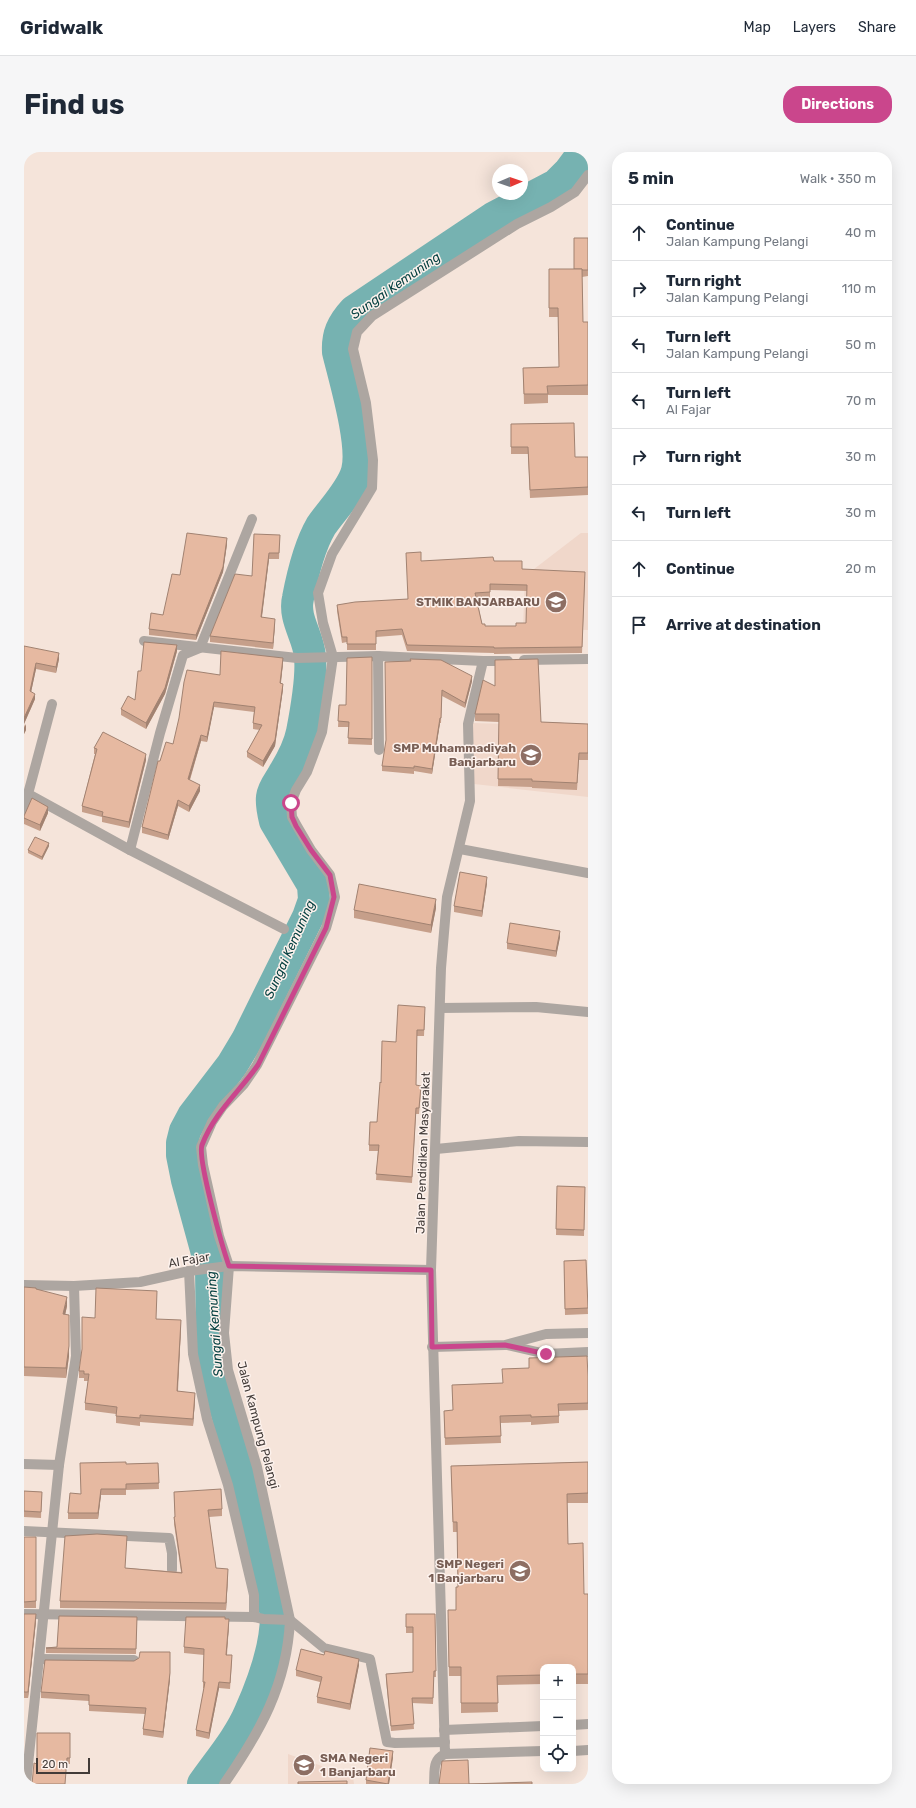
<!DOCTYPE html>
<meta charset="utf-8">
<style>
:root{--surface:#fff;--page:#f6f6f7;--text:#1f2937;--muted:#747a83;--line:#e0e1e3;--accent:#ca468c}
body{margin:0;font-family:Rubik,sans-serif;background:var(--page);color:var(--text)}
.controls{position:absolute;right:12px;bottom:12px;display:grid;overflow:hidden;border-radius:8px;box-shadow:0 4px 16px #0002}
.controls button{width:36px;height:36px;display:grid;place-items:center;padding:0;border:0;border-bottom:1px solid var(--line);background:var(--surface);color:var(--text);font:20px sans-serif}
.compass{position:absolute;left:468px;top:12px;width:36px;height:36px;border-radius:50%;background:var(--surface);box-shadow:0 4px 16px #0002;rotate:88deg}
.scale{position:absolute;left:12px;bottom:10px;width:54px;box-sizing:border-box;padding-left:4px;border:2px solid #423b38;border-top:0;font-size:11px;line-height:14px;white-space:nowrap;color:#423b38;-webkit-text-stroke:3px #fdf2ed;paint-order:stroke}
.stop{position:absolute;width:12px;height:12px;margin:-9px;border:3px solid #ca468c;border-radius:50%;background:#fff}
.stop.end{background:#ca468c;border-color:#fff;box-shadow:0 1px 4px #0008}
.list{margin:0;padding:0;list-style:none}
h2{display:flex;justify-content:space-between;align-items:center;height:52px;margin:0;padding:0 16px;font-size:17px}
h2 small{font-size:13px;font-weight:400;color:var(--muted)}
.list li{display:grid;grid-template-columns:26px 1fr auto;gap:12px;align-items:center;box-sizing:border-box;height:56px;padding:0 16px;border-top:1px solid var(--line)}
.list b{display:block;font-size:15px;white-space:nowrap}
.list p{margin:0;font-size:13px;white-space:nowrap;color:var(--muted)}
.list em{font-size:13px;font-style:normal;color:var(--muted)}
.icon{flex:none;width:22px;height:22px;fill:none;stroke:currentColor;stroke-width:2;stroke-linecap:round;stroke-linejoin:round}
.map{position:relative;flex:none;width:564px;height:1632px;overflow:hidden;border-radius:16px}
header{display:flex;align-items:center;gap:24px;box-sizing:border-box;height:56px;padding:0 20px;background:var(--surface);border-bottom:1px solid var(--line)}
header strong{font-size:19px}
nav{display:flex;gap:22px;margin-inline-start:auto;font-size:14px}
.intro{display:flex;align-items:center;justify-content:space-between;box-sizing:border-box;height:96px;padding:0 24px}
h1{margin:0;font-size:28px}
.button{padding:10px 18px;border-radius:16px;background:var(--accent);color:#fff;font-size:14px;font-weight:700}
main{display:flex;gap:24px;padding:0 24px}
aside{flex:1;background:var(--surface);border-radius:16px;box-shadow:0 4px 16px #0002}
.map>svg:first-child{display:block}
.built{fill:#f0d7ca}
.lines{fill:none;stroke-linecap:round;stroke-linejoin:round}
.river{stroke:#76b2b1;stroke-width:32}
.pedestrian{stroke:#ada6a1;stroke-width:10}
.minor{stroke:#ada6a1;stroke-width:10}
.tertiary{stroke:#ada6a1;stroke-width:10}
.wall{fill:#c69f8a;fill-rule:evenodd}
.shaded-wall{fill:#a18271}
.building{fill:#e6b9a1;stroke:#a18271;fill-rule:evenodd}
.route{stroke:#ca468c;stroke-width:5}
.labels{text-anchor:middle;stroke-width:3;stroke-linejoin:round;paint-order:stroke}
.education-label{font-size:12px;font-weight:bold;fill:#785e54;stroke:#fdf2ed;text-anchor:end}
.street-label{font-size:12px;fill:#423b38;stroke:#fdf2ed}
.water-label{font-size:13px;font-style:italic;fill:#074242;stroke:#fdf2ed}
</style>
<header>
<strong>Gridwalk</strong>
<nav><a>Map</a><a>Layers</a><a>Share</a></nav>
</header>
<div class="intro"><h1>Find us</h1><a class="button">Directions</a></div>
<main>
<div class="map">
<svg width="564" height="1632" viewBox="0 0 564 1632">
<rect width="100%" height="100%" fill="#f5e4da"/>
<g class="built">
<path d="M557,381H564V478L499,476L501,424Z"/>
<path d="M448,571L564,574V645L450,632Z"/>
<path d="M264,1602L329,1625L330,1632H264Z"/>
</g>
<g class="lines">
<path class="river" d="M179,1632C195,1609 215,1586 226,1560C239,1531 252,1496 252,1463L233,1370L191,1219L188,1195L187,1116L163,1028L158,1003V991L161,979L169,964L208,913L223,888L284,765L290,748L289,733L251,669C249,661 247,653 248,645C249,636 256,629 260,621C268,608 275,595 278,580C282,559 288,525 286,505C285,485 269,467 274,446C278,425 286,393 297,374C308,358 328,338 333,319C340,292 321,229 314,200C313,183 318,172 330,159L469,66L532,33L545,20L560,0"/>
<path class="pedestrian" d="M200,1632C236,1580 263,1533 266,1468L233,1315L204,1218L200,1181L205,1114L195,1084L179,1013L177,995L188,970L199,954L220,932L233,913L302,776L311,745L306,723L287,698L273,674L268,665L267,651L272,638L283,620L298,580L309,505L299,471L294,441L308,402L348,336L349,308L342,251L329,197L333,180L348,164L493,72L527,55L551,40L564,23"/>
<g class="minor">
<path d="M120,489L273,506L354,504L459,509"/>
<path d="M354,504L355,598"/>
<path d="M28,552L4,642L106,698L136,581L159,503L176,496L228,367"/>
<path d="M0,657L4,642"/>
<path d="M436,697L564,721"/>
<path d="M106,698L260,777"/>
<path d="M416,856L512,855L564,860"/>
<path d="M412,997L495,989L564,990"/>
<path d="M165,1119L169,1202L183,1267L204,1333L230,1443V1465"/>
<path d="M0,1133L50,1134L116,1130L165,1119L205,1114L407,1118"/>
<path d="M483,1193L522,1202L564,1200"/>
<path d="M408,1195L481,1193L522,1182L564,1181"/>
<path d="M0,1312L35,1313"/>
<path d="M0,1379L145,1386L148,1401V1418"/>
<path d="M0,1462L230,1465L239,1467L266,1468L300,1496L346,1507L363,1590L371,1591L421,1590"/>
<path d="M16,1507L110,1508"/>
<path d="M2,1632L35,1313L52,1204L50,1134"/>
<path d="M410,1632C411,1619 408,1608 421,1602"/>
</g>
<g class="tertiary">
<path d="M500,508L564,507"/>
<path d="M484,509H459L444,572L446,649L423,745L417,816L407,1118L421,1602L519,1599"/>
<path d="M549,1573L564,1572"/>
<path d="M420,1578L519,1574"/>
<path d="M549,1599L564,1598"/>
</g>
</g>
<g class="wall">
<path d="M564,86V124L558,125L559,170H564V243H524V251L500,252L499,216L535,215L534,165H525V117H550Z"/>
<path d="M487,272L551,305H564V343L506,346L504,302H487Z"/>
<path d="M256,383L255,407H245L238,465L251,472L249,497L186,490V484Z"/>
<path d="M203,392L199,420L172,488L125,483V477L139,463L156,423Z"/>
<path d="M397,409H470L498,417L561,425L558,501L470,502V501L383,499L378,483L352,485V498H323V490L318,491L313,459V453L384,447ZM466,438L503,439L502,471L492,474H461L458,472L453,447L466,446Z"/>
<path d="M0,494L35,507L32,521L12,517L7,540L11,547L0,572L2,578L0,582Z"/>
<path d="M153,499L141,542L122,577L97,563V557L111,548L117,519Z"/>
<path d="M348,505V593L324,592L325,575H314L315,553H322Z"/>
<path d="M386,507L448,529L441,556L418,544L417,571H416L408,622L390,619V622L358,619V614L386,509Z"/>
<path d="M259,511L257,531L259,537L251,594L239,615L223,605V600L236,578L229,577V571L230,560L190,555L183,590L177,589L166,628L176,639L165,660L154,654L144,688L118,681V675L136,609L149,592L196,523Z"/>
<path d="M459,528L517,570L564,572V608H555L553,638L508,636V635L474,634L475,570L451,569V562Z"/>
<path d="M70,596L122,608L105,676L78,670V665L58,660V654L71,602H70Z"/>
<path d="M24,661L16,679L0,672V664Z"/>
<path d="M25,694L18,708L4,701V698Z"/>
<path d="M463,731L458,765L430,760V754Z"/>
<path d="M412,756L407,781L330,766V758Z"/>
<path d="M536,785L532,805L483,797V791Z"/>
<path d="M401,861L400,884H393L392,933L397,940L395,962H392L388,1031L352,1028L354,999H345V993L353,970L357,931L372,890Z"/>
<path d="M533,1034L561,1035L560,1084L532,1083Z"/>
<path d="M562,1108L564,1162L541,1163L540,1109Z"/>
<path d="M0,1135L12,1137L43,1154L41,1163L45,1204L42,1226L0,1224Z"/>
<path d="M71,1166L132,1167L157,1176L154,1239L171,1248L169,1274L116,1270V1274L92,1271V1262L61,1258V1251L64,1229H60V1226H55V1219Z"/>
<path d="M505,1206L564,1224V1258L535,1259V1271L507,1273V1270L476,1271L477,1291L421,1293L420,1259L429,1258L428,1233L479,1231L505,1216Z"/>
<path d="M564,1310V1351H543L544,1392L560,1442H564V1532H549V1515H519V1532L473,1533L474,1560L437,1561V1524H425L424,1467L432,1458L434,1435L433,1380H429L427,1314Z"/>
<path d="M134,1311L135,1337L102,1338V1343H77L74,1367H44V1361L57,1342L102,1312Z"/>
<path d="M0,1339L18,1340L17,1366L0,1365Z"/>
<path d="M150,1340L198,1357V1364L185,1365L192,1416L204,1424L202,1458L36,1456V1449L102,1416L157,1420L150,1372V1365H151Z"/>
<rect x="0" y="1385" width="12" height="71"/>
<path d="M0,1462L12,1469L4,1546H0Z"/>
<path d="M382,1462H411L412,1525H410L409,1552L388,1551L390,1577L367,1579L362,1528V1522L389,1520V1481H382Z"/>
<path d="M113,1465L112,1502L22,1501V1496L33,1495Z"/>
<path d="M201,1467L205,1473L203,1503L208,1509L206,1537L195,1536L185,1587L172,1584V1578L180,1536H179V1530L180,1503L160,1501V1495Z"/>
<path d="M146,1500V1527L139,1586L119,1583V1577L121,1562L65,1559V1549L17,1546V1540L110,1509Z"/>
<path d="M335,1513L326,1558L293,1551V1545L296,1530L272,1524V1518Z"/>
<path d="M46,1581V1612H13Z"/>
<path d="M369,1605L365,1632H342V1628Z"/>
</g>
<g class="shaded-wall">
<path d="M203,386V392L199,420L172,488V483Z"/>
<path d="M245,401V407L237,471V465Z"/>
<path d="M251,467V472L249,497V491Z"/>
<path d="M153,493V499L141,542L122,577V571Z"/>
<path d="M35,501V507L32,521V515Z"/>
<path d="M259,506V511L256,537V531Z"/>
<path d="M12,511V517L6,545V539Z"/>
<path d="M448,524V529L441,556V551Z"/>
<path d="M259,532V537L251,594L239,615V609Z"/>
<path d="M11,542V547L0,572V566Z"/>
<path d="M190,550V555L183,590V585Z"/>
<path d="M416,566V571L408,622V617Z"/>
<path d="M2,572V578L0,582V576Z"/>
<path d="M177,583V589L164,633V627Z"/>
<path d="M122,602V608L105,676V670Z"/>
<path d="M176,633V639L165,660V654Z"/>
<path d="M154,648V654L144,688V683Z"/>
<path d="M24,655V661L16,679V673Z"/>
<path d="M25,691V694L18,708V705Z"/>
<path d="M463,725V731L458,765V759Z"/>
<path d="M412,747V756L407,781V773Z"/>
<path d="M536,779V785L532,805V799Z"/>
<path d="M43,1145V1154L39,1172V1162Z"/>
<path d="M157,1168V1176L153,1247V1239Z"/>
<path d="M45,1194V1204L42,1226V1216Z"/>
<path d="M171,1241V1248L169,1274V1267Z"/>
<path d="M77,1337V1343L74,1367V1361Z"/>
<path d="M204,1417V1424L202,1458V1451Z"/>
<path d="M12,1462V1469L4,1546V1540Z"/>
<path d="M205,1467V1473L202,1509V1503Z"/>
<path d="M335,1507V1513L326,1558V1552Z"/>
<path d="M146,1521V1527L139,1586V1580Z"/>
<path d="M195,1530V1536L185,1587V1581Z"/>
<path d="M369,1599V1605L365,1632H364Z"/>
</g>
<g class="building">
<path d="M550,86H564V118H558V117H550Z"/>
<path d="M525,117H558L559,170H564V233L523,234L524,242H500L499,216L535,215L534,156H525Z"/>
<path d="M550,271L551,305H564V335L506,338L504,295H487V272Z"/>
<path d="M163,381L203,386L199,415L172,483L125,477L127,461L139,463L148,422L156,423Z"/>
<path d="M230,382L256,383L255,401H245L237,465L251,467L249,491L186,484L211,422L228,424Z"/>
<path d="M397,400V409L469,405L470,409H498V417L561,420L558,495L470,496V495L383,493L378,477L352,479V492H323V485H318L313,453L331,450L384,447L382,401ZM466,432L503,433L502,471H492V474H461V472H458L451,441L466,440Z"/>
<path d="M120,490L153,493L141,536L122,571L97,557L104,544L111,548L114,519H117Z"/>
<path d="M0,494L35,501L32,515L12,511L6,539L11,542L0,566Z"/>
<path d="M197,499L259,506L256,531L259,532L251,588L239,609L223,600L238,573L229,571L231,555L190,550L183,585L177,583L164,627L176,633L165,654L154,648L144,683L118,675L134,609H136L142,590L149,592L155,566L160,530L163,518L196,523Z"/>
<path d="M348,505V587L324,586L325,570L314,569L315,553H322L323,506Z"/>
<path d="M386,507L417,508L448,524L441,551L418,538L417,566H416L408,617L390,614V616L358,614L362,588L361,510L387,509Z"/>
<path d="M514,507L517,570L564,572V601H555L553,631L508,629V627H474L475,562H451L459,528L471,534V508Z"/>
<path d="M79,580L122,602L105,670L78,664L79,660L58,654L73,597L70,596Z"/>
<path d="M8,646L24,655L16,673L0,666V664Z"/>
<path d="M11,685L25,691L18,705L4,698Z"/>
<path d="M436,720L463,725L458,759L430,754Z"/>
<path d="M335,732L412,747L407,773L330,758Z"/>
<path d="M486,771L536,779L532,799L483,791Z"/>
<path d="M374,853L401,855L400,878H393L392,933L397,934L395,956H392L388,1025L352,1022L355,993H345L346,970H353L356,930L357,931L358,889L372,890Z"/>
<path d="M533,1034L561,1035L560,1078L532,1077Z"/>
<path d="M562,1108L564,1156L541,1157L540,1109Z"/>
<path d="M0,1135L12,1136V1137L43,1145L39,1162L45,1163V1194L42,1216L0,1215Z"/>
<path d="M72,1136L133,1139L132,1167L157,1168L153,1239L171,1241L169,1267L116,1263V1266L92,1264L93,1255L61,1251L65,1222H60V1219H55L58,1197V1165L71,1166Z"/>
<path d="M563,1204L564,1224V1251L534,1252L535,1264L507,1265V1263L476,1264L477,1284L421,1286L420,1259L429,1258L428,1233L479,1231L478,1217L505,1216V1206Z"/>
<path d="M102,1310V1312L134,1311L135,1331L102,1332V1337H77L74,1361H44L46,1341L57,1342L56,1311Z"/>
<path d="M564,1310V1341L543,1342L544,1392L559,1391L560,1442H564V1522H549V1515H519V1523L473,1524L474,1551H437V1515H425L424,1458H432V1435H434L433,1370H429L427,1314Z"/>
<path d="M197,1337L198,1357L184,1358L192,1416L204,1417L202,1451L36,1449L41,1384L73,1382L103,1384L101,1416L158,1421L150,1365H151L150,1340Z"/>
<path d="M0,1339L18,1340L17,1360L0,1359Z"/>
<path d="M0,1385H12V1449L0,1450Z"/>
<path d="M0,1462H12L4,1540H0Z"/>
<path d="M382,1462H411L412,1519H410L409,1546H388L390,1572L367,1574L362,1522L389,1520V1475H382Z"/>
<path d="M35,1464L113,1465L112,1497L22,1496L33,1495Z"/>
<path d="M162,1465H201V1467H205L202,1503H208L206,1531L195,1530L185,1581L172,1578L181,1530H179L180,1497L160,1495Z"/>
<path d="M277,1497L300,1503L301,1499L335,1507L326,1552L293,1545L298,1525L272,1518Z"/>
<path d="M116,1500H146V1521L139,1580L119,1577L122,1556L65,1553V1543L17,1540L21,1508L110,1509L115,1506Z"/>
<path d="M13,1581H46V1606H43L41,1632H8L10,1611L13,1612Z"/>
<path d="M346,1596L369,1599L364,1632L342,1628Z"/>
<path d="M444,1608L445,1632L508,1630V1632H415L418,1609Z"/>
<path d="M323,1629V1632H274V1630Z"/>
</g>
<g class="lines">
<path class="route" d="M267,651L268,665L272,674L287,698L306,723L310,745L302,776L234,913C215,940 190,961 178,993C173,1006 199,1097 205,1114L407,1118L408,1195L481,1193L522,1202"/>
</g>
<defs>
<g id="university-disc" transform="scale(1.15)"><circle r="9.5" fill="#8d6e63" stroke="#fdf2ed"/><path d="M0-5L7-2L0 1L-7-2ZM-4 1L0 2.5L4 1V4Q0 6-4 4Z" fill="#fff"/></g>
<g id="school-disc" transform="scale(1.15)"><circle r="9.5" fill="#8d6e63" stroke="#fdf2ed"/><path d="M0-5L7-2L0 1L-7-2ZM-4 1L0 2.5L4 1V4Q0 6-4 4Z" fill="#fff"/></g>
</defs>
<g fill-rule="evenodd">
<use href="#university-disc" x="532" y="450"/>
<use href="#school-disc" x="507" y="603"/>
<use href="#school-disc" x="496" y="1419"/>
<use href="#school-disc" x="280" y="1613"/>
</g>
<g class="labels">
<g class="education-label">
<text x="516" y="454">STMIK BANJARBARU</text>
<text x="492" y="600">SMP Muhammadiyah<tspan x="492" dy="14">Banjarbaru</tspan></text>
<text x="480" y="1416">SMP Negeri<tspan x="480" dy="14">1 Banjarbaru</tspan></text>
<text x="296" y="1610" text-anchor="start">SMA Negeri<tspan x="296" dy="14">1 Banjarbaru</tspan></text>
</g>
<g class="street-label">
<text transform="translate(399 1001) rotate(-88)" y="4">Jalan Pendidikan Masyarakat</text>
<text transform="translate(165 1108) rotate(-10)" y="4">Al Fajar</text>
<text transform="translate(234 1273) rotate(75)" y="4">Jalan Kampung Pelangi</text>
</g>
<g class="water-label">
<text transform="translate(371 133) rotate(-35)" y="5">Sungai Kemuning</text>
<text transform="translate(265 797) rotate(-66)" y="5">Sungai Kemuning</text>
<text transform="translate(190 1172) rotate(-94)" y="5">Sungai Kemuning</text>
</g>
</g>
</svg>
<div class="controls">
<button>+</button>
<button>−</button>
<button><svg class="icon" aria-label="locate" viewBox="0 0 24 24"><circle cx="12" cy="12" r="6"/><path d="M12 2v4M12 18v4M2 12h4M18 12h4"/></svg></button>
</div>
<svg class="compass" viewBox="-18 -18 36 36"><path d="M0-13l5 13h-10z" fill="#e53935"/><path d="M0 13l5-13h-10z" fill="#747a83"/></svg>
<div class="scale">20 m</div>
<div class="stop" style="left:267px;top:651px"></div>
<div class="stop end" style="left:522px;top:1202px"></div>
</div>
<aside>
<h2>5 min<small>Walk · 350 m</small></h2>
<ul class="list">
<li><svg class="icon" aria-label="ahead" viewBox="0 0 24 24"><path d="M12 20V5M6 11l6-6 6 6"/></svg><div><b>Continue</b><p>Jalan Kampung Pelangi</p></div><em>40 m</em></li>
<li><svg class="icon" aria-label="right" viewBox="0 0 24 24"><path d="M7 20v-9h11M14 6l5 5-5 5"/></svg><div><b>Turn right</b><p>Jalan Kampung Pelangi</p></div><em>110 m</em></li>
<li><svg class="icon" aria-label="left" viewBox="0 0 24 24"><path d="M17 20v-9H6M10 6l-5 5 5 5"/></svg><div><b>Turn left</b><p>Jalan Kampung Pelangi</p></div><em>50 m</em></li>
<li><svg class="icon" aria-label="left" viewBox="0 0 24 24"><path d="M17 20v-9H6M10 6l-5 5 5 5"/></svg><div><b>Turn left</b><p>Al Fajar</p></div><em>70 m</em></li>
<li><svg class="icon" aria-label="right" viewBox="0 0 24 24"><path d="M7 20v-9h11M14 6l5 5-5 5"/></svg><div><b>Turn right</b></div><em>30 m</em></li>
<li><svg class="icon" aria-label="left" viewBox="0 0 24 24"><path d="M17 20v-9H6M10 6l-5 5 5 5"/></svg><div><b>Turn left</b></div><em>30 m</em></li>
<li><svg class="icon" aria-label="ahead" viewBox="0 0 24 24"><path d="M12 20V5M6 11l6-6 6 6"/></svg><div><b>Continue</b></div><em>20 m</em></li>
<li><svg class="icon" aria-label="arrive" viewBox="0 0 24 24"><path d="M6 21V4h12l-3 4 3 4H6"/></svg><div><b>Arrive at destination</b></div></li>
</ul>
</aside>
</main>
